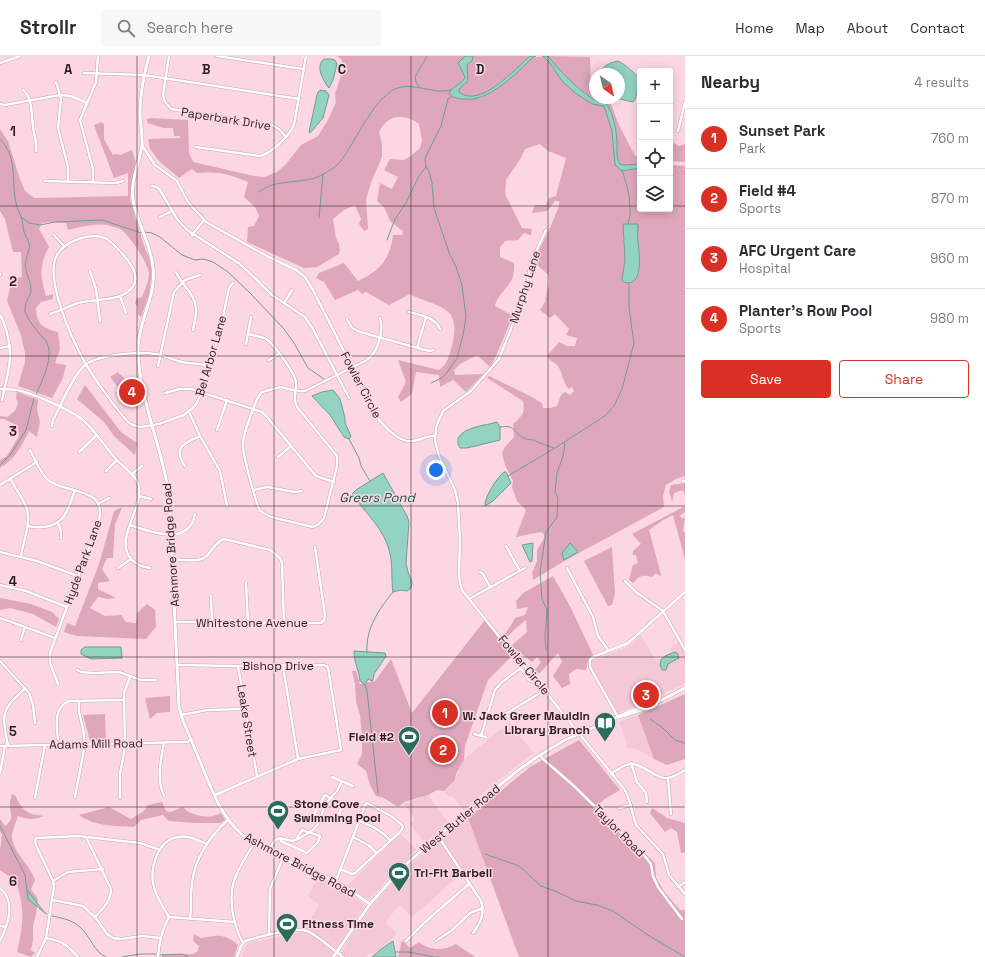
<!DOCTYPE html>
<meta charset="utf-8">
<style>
:root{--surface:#fff;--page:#f7f7f7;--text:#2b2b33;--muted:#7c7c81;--line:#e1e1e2;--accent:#d93025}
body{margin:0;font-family:"Space Grotesk",sans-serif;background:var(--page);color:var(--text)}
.controls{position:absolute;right:12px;top:12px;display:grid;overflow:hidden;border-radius:4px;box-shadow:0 2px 10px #0003}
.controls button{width:36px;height:36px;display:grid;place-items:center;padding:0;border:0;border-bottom:1px solid var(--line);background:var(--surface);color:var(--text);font:20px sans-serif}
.compass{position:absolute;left:589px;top:12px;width:36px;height:36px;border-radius:50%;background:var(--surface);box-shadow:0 2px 10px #0003;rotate:146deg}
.you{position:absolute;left:436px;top:414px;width:14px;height:14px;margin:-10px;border:3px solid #fff;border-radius:50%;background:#1a73e8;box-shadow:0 0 0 6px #1a73e833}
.badge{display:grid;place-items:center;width:26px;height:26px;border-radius:50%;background:var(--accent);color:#fff;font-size:13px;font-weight:700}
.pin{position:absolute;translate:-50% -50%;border:2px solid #fff;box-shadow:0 1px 4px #0006}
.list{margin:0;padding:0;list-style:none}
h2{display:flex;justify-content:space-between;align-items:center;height:52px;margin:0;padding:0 16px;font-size:17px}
h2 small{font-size:13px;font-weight:400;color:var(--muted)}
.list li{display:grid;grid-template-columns:26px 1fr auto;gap:12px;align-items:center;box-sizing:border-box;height:60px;padding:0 16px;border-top:1px solid var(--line)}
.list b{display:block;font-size:15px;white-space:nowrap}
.list p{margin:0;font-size:13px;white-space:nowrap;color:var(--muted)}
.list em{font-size:13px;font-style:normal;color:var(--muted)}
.actions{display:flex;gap:8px;padding:12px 16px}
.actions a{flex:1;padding:9px 0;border:1px solid var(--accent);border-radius:4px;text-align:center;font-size:14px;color:var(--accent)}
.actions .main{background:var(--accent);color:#fff}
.icon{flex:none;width:22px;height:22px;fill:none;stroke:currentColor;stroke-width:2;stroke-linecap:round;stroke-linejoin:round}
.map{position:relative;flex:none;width:685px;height:901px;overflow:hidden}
header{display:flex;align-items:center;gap:24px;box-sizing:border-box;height:56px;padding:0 20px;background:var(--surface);border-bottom:1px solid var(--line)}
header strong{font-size:19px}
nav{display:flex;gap:22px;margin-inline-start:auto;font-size:14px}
.search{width:280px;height:36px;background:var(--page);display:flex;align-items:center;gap:10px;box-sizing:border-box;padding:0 14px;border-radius:4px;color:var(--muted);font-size:15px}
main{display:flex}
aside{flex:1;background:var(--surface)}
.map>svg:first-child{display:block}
.built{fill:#f5c8d7}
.green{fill:#dfa7bb}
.water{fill:#92d3c2;stroke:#739d92}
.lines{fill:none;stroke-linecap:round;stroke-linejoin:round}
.stream{stroke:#739d92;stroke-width:1}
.minor-casing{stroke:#c8a5b1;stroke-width:3.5}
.major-casing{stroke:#c8a5b1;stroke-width:4}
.minor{stroke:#fff;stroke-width:2.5}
.major{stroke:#fff;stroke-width:3}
.grid{fill:none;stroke:#2b1e23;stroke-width:1;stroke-opacity:0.55}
.labels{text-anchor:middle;stroke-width:3;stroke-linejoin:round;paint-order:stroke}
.street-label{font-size:12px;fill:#2b1e23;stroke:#fcd7e3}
.poi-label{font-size:12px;font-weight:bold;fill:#2b1e23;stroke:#fcd7e3;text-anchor:start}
.water-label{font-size:13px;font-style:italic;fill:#1d5246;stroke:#fcd7e3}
.grid-label{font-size:13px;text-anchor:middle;font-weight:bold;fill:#2b1e23;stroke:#fcd7e3;stroke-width:3;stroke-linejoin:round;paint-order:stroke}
</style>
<header>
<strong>Strollr</strong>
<div class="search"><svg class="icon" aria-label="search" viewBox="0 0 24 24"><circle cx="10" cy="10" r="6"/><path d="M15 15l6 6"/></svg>Search here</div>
<nav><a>Home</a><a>Map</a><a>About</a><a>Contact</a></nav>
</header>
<main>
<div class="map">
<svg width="685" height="901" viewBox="0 0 685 901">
<rect width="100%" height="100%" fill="#fcd7e3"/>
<g class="built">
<path d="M641,579L656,605L671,596L670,592L679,586L685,597V627L653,643L618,657L590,609L591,605L628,591Z"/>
<path d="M638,659L642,669L654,703L639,694L627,692V687L619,666Z"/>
<path d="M509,667L534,697L515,711L464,754L452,740L449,741L444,735L455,724L464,703Z"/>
<path d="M428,739L449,767L425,787L410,768L415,763L404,748Z"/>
<path d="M468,762L491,824L461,818L412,861L400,849L385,866L397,878L374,898L371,896L365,901H338L351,880L374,848L404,814Z"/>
<path d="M400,778L417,794L390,820L369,844L348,829Z"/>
<path d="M319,819L342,831L365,849L330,901H242L245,891L249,887L304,875L319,849L308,840Z"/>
</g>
<g class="green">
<path d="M337,0H465C459,8 462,13 465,21L464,24L451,34V40L467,44L482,41L527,7L532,2L543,0L550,7L554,14L592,48L604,50L612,75L615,109L620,114L626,115L640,112V153H670V109L685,110V420L676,423L666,429L663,440L664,451L566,504L533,524L532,517L537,505V494L544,482V478L541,476L516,481L526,454L517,445L512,431L513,425L505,409L502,398L504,392L514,381L513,368C521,361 526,357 523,345L487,322L489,320L532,341L542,347L543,352H550L557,350L561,339L565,336L570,339L574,335L572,331L569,333C562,327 563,315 557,309C553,305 550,305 547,300L559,286L567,290H575L577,282L566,279L569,273L555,258L550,262L540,254L545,246L547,234L549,230V219L533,206L550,172L559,150V145H555L547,155L532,157L535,149H546L549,142L556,140L566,102L548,95L540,88L525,93L521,102L506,124L505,138L522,172L532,173L531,179L524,177L518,184L505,185L500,191V201L514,207C514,211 514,216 513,220C510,232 497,238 495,250L513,260L496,300L490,311L477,299L460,308L454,314L455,319L483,318L466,336L453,324L440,331L439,319L416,316L412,338L401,346L398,341L406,326L398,304L439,314C448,308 449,299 452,290C462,248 439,253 410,238L389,249L366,236L362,238L358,234L335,244L324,226L316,222L319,217L344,207L358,225C380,215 390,203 393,179H402L403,175L390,165L384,151L377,145L380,127L392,133L398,121L384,114L390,103L404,104L411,100L420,92L422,85L419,68C404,57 388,58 379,76L382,87V101L372,124L366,143L368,173L364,175L359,168L361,163L355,149L344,154L333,163L336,182L339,188L340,195L339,198L317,211L304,212L247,186L248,171L254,170L259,160L255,151L244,141L248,126C230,118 217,115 197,117L192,113L179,122L159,105L150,93L148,83L180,82V80H174L173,72H163L147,67V63L151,62L188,64L189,97L193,106L254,120L264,121L277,116L286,108L301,89L318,80L328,64L336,46L335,38L344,10L341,3Z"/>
<path d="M473,0H530C515,13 481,53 459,36V33L468,25L467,9L472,5Z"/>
<path d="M548,0L590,1L591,32L595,39V42H599L611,48L619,69L635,100L640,99V108L623,109L620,108L617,102V86L605,47C582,40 563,18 548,0Z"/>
<path d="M101,66L104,68V83L113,99L116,98L120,99L132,94L136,107L132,126L130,143L145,193L149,201L151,211V222L149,239L141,261L138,259V251L135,247L137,242L142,241C145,234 149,225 149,217C148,207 130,181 123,175C120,172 114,171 111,170C98,166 81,171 68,174L66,167L50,166L42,167L39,173L49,191C39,209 40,221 46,240L53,238V243L41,246L36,252C37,268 42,272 58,276L60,293L55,307L66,309L63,322L52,342L18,330L25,306V297L21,279L7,245L10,232V223L22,221L21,196H13L5,163L0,155V73L8,85L20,123L25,135L34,142L128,140V117L114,122L94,69Z"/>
<path d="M670,85L679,90L685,88V106L670,105Z"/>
<path d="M118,316L120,319L121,318L128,328L120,334L110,321Z"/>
<path d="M85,329L121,376L137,387L135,399L114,380L104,366L77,343Z"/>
<path d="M17,336L38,344L37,353L40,366L37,381L29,375C21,391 16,402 0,412V404L7,400L19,380L18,370L4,363H0V360L7,361L15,355L18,347L16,342Z"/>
<path d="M685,427V440L683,434L674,437L672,446L669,435L671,429Z"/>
<path d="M685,450V456L680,460L682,462H685L683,474L685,477V504L673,459L663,464L649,474L661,519L660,520L656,517L652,521C642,518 639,520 633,527L629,524L633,509L638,507L636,499H633V495L641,488L632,478Z"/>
<path d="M122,451L115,469L113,502H107L102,513L110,525L98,527V533L116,542L108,543L98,541L90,552L105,560L121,559L126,566L136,567L137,557L147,548L155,554L156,571L146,583L77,580L64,576L67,567L75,570L99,508L114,455Z"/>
<path d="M612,491L615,537L612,549L608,550L584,505Z"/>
<path d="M553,520L571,552L593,599L588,605L586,614L576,613L569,618L570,628L562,632L553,620L562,606L558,597L539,618L535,614L541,606L537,601L532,606L511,590L527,576L526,564L515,573L505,583L503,580L510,571L515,562L525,559L528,551L517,553L516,545L523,537Z"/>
<path d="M0,542L31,548L52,556L59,563L56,571L33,558L10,552L0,554Z"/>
<path d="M485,564L514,598L488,624L465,690L464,704L456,718L455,724L444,735L437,734L428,739L404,746L398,751L384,742L376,740L370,729L366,715L357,708L362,698V681L360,659L356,646L355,628L352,615H356L360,628L375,625L391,603L412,657Z"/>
<path d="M685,638V703L667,709L654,703L638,659Z"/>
<path d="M170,640V656L157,657L150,663L145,642Z"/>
<path d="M105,658L106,684L90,685L83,659Z"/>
<path d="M579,684L620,734L606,742L597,750L615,769L655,807L656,822L664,835L680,854H685V901H519L468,762L530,711Z"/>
<path d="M12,738L15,739C23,755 26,758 44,760C34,764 27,764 18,760C16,766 13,773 12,779C11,795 30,808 35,824L31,833L38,843L36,858L33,870V884L31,894L35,897L31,901L17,896C24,866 25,852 15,823L10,821L0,814V794L2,778L0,776V763L5,770C14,763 11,761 10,752C9,748 11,742 12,738Z"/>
<path d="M162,746L166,755L170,756L183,751C185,753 188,756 191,757C200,761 213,762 221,757L225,764L220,767H196L169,765L163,759L141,764L134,771C117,770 93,770 79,759L109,751L131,763L144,755L148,749Z"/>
<path d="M652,752L667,762L685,767V796L681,797L677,776L671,772L665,776L650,757Z"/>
<path d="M194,878L201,882C218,879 224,877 238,889L234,901H162V898H193L198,895L199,890L193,885Z"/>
<path d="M402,884L410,892L419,886C430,895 444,895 456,888L475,901H398Z"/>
</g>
<g class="water">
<path d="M465,0H473L472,5L467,9L468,25L459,33V36C480,53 515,13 530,0H536L532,2C516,18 488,47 463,43C457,42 452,42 449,37C452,30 463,28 465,21L458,7Z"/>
<path d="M543,0H548C560,15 576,32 593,43C601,47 606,44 610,54C614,63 617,77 617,87C617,96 616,101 620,108L623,109L640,108V112L622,115L615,109L612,75L604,50L592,48L574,36L562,25L550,7Z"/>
<path d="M324,3H331L335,4L337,8L333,24L329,32L328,31C323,24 315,10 324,3Z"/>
<path d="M618,5C627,9 632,16 640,22C636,31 639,39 633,46L615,42H619V18H599C603,10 609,7 618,5Z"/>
<path d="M321,34L326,35L329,39L323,62L310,77L309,76L317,39L318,36Z"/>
<path d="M623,168H638V169C638,175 637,180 638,186C639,196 645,233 623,226L622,223L625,204Z"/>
<path d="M132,330L138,337L132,341L127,334Z"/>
<path d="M333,334L340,343L345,362V367L351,380L349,383L344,381L330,359L312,340L322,336Z"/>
<path d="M497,366L500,371V384L467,392H460L458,388V382C466,370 484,370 497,366Z"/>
<path d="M504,416H506L511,427L493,445L485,450C484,441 497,422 504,416Z"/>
<path d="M383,417L407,460L409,466L406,507L408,516L412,526L411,532L407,535L401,534L393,536C391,523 393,511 390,498C385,473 366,458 352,438L356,434Z"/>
<path d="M533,487L532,505L530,506L522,489Z"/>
<path d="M570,487L578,496L564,504L562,497Z"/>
<path d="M85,591H121L122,602L91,603L81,598V594Z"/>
<path d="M354,595L385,597L386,600L374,618L373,624L372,625L368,623L365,629L360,625C359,615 354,606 354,595Z"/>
<path d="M675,596L677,597L679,602L668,608L666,614H662L660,609L661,604L665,600Z"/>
<path d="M27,834L45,857L28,843Z"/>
<path d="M393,885L396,901H372L380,894Z"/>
</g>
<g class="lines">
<g class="stream">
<path d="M420,32L416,26L415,21L427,0"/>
<path d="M0,83C18,101 11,124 16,147C17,152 19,156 21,161C23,166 23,171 24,176C25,180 28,183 29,187C31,193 26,199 26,205C24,216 30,222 31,232C32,240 24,245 25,255C27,264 40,278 46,285C55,300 42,324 36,339"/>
<path d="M622,114C626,126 630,139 630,152C631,158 629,162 628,168"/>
<path d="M259,136C272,125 290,127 306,124C315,123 325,118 333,112C341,107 345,99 350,91C360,75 378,39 397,32C415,26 433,39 451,34"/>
<path d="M21,161L29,167L40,169L55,166L102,164L141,177"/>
<path d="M319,162L323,118"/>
<path d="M144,176L152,177L160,181L182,199L195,204L203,203L207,204L213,206L228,216L251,238L284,273L294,287L308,312L324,323"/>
<path d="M387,184L395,163L406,147L419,120L426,111"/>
<path d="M431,327L442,322L446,318L457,302L463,279L466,261L462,229L456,211L450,199L434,152L432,127L429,115L426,111L425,102L441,70L448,43L452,40"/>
<path d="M500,371C516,368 513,377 524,382C526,384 530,383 533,384C540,387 547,390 554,392"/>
<path d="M349,383L359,402L361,410L370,425"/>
<path d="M0,409L10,399L26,374L34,342"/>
<path d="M508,420L555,392L597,365L606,359L614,350L622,333L634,287L629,252V227"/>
<path d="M546,594L545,582L547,554L542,543L540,516L546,476L557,461L558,442L555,436L557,417L563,400L565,389L564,386"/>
<path d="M367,597C365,573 379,553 393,536"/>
<path d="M365,629L367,635L378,737"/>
<path d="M650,663L663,672L675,684L685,687"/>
<path d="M0,770L25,819L27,834"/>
<path d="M485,798L519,810L541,830L555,835L576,845L597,849L613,855L648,879L685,901"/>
<path d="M45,857L47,858"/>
<path d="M52,860C62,862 73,864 81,872C90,880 94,896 106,901"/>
<path d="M395,896H409L434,901"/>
<path d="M160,899L182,898L188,901"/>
<path d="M122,901L140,898H156"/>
<path d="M435,901H439"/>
</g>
<g class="minor-casing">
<g id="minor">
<path d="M169,0L163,39L165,46L171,53L272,69L279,73L286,81"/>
<path d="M217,0L303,13"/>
<path d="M0,7L20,0"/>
<path d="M84,17L144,19L299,43"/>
<path d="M56,26L61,43L58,72L68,111V126"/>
<path d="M23,34C33,42 31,58 33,70C33,78 38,86 36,95"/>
<path d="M0,48L5,49L60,39L71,40L87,47"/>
<path d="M678,75L685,46"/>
<path d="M142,89L155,109L177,125L188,146L206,166L265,199L296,214L305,221L313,234L376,359C382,369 400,388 413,385C421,384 426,380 434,380"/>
<path d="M196,91L260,100C272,97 289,80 294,69L306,0"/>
<path d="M45,125L116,127L123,125"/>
<path d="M93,126V113L80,64L96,26L98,0"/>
<path d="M152,130L157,131L160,134L177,163L187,174L240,208L272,239L305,261L313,273L349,342"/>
<path d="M160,161L172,155"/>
<path d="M546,174L531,206L525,238L499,303L471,335L443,355L436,371L435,385L439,400L455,434L458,447L460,484L459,518L460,527L462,534L497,578L532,618L564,659L625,734L629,744L636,769L663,798L669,819L685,838"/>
<path d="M54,179L64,190"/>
<path d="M192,179L204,164"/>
<path d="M90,215L96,233L100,265"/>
<path d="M176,216C181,228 195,238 196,252C197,259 194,267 193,274"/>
<path d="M0,218V219"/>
<path d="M120,240L126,257"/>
<path d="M284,247L292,234"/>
<path d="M409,256C420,259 435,261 440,273"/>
<path d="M50,258C60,255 69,250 78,247C92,243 114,245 126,237C146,224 130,206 119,194C115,190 111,185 105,182C90,176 65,185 57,199C44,222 72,283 84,305C95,324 114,350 128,366L133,369L141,371L159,368L184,359L195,350L199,342L219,280L229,232L233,227"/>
<path d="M0,259C4,265 5,270 7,277C14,301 7,320 2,344"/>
<path d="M347,263L352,272L360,276L425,294L430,295L434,294"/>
<path d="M248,278C254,280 261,280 266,283C273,287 296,318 296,327C297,336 292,342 297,351L337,400V410L324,462L319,468L313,471L271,461L260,455C256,447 243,400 243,390C242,381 256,341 262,336L281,331C289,333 297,336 305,335L365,305C378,298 384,275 380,262"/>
<path d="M246,288L251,261"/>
<path d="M0,292L10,290"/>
<path d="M417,292L426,261"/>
<path d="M269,304L279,298"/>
<path d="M158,310L174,236L185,224L200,219"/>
<path d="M0,333C7,333 14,333 21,335C34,338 75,356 84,365C96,376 105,391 116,403C123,411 134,417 138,427C146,451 113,482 131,503C136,509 143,511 150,512"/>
<path d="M165,337L180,333H191L262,356L267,361L316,420L334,426"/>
<path d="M189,356L200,380L220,415L227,450"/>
<path d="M52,370L53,364C61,349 72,321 84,310C95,299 140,295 155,298C164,299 173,304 182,306C191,308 200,307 209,310"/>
<path d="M217,374L227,344"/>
<path d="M30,394C35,403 40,417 48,424C64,438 107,430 99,464L50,597V607L58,628"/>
<path d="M79,396L97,379"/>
<path d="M278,401L291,390"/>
<path d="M185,410C172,391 184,388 200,380"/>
<path d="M106,415L117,404"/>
<path d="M132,418L142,410"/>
<path d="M10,422C15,432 23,442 27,453C31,468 23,486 21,500"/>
<path d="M683,425H685"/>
<path d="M0,429L37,406"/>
<path d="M254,434L267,431L295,436L302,435"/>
<path d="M139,440L151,443"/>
<path d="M98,448L109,442"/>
<path d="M58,467L61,475V482"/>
<path d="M130,469C151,476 189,491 195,458"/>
<path d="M27,470C60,476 66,461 75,434"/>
<path d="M506,490L520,515"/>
<path d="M0,496L37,505L78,520"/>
<path d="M172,504C182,503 194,506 202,503C212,499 213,486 224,483L270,494L280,502L282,507L284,567"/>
<path d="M118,512L131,503"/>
<path d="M567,512L593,561L598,580L609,595"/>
<path d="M480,516L483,518L490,531"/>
<path d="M625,525L636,536L663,555L685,594"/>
<path d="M246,527L248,567"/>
<path d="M0,529L26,535L67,551"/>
<path d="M211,540L212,567"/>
<path d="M469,543L525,512"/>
<path d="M0,562L55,582"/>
<path d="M175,566L321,567L324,564L325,559L315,491"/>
<path d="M21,584L25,571"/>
<path d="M0,605L29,637L33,649L35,667"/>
<path d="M177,609L238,610L324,609L328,611L341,694L298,703L215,739"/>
<path d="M238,610L257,720"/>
<path d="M283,610L298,703"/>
<path d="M521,613L530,625"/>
<path d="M77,614L81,616L93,617L119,616L141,624H156"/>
<path d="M181,659L207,654L244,653"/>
<path d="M618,661L590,611V604L593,601L628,587L685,536"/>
<path d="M499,662L545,634"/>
<path d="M474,678L481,680L495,634L502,626L525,609"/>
<path d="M481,680L486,681"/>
<path d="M58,683C56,669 54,651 69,645L124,644"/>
<path d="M164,686C161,704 156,722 164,740"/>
<path d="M0,690L187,686L191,684"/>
<path d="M8,690C6,676 0,661 9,649C13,643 20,638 25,632"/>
<path d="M540,699L543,703L574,730L644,799L651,808L653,820L658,831L682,863"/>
<path d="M631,707L637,726L646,737L647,746"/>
<path d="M0,717L5,690"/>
<path d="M611,718C632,702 635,707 656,719C660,721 664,723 668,722C674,721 680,717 685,714"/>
<path d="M332,721L353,730"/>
<path d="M668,722L671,758"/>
<path d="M325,739L343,748L336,766L314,758Z"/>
<path d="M75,741L85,688L83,673L79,656V645"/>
<path d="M35,742L45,689"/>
<path d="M120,742V718L125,691L124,637L130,621"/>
<path d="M619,752L631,749"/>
<path d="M359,765C372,770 381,774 390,784"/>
<path d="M438,780L481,845C485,857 481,867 473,877"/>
<path d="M86,781L111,833C111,844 103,853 95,861"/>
<path d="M353,781L368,789L377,797"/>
<path d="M280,782L281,785L307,797L318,786L320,780L302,774L296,784"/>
<path d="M268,795L275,784L280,782L292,785L300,782L313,774L318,768L326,747L337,735L342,725"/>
<path d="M53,825L68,816L103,813"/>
<path d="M336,825C345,800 356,775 365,749L367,747L369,748L391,760L402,769L403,771L401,775L355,817L352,818L340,813"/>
<path d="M678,831L685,826"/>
<path d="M0,832C16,845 8,869 0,885"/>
<path d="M53,844L83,850L95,861L107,878L113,882L121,883L142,880L161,882"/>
<path d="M169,861C164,852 156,841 154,831C149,814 157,784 178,781C188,779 198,784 207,788"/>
<path d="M169,861L235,866"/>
<path d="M190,862C192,850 190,839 192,828C194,803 210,780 228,764"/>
<path d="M0,870L6,871"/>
<path d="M269,879L270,833L283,802"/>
<path d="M46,882C63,885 67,889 78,901"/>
<path d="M406,885L425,866L470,827"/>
<path d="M436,885L452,874L470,857L483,852"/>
<path d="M243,887C239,880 236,871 234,863C226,828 237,816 254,787"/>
<path d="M37,901L46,882L54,830L53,825L36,789L35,785L36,782L78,780L140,787L160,794"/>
<path d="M158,901C159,888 162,873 169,861"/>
<path d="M237,901L241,890L245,885C258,881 294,871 307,875C316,878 334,895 343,901"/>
</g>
</g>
<g class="major-casing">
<g id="major">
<path d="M149,0C144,18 140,38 140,57C140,68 143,80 142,90C139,108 130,126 133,144C137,166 151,189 153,211C157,241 137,266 138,297C140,345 162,391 169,439L179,651L183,665C192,685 200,706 209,727C215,741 221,755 231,767C254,796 301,809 334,825C347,831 358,840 370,848"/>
<path d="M619,661L642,654L685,632"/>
<path d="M333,901L370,848L401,813L430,787L517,715L540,699L565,684L624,658L642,651H647"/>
</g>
</g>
<use href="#minor" class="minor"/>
<use href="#major" class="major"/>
</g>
<path class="grid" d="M137,0V901M274,0V901M411,0V901M548,0V901M0,150H640M670,150H685M0,300H685M0,450H685M0,601H685M0,751H685"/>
<defs>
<g id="library-pin" transform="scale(1.15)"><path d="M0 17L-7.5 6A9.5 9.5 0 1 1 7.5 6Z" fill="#2a6d5e" stroke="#fcd7e3"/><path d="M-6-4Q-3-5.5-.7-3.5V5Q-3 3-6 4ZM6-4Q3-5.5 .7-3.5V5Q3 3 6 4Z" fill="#fff"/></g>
<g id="stadium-pin" transform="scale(1.15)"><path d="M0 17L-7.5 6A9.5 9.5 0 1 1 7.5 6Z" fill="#2a6d5e" stroke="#fcd7e3"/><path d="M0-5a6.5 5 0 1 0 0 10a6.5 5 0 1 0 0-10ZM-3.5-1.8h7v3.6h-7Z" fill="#fff"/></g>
</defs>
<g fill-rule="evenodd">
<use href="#library-pin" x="605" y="667"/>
<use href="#stadium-pin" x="409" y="681"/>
<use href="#stadium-pin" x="278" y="755"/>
<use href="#stadium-pin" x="399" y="817"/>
<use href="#stadium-pin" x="287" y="868"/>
</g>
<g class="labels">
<g class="street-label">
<text transform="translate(226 63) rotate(9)" y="4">Paperbark Drive</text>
<text transform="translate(525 231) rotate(-72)" y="4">Murphy Lane</text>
<text transform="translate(211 300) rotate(-74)" y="4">Bel Arbor Lane</text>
<text transform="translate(361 329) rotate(62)" y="4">Fowler Circle</text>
<text transform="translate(171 489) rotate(-94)" y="4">Ashmore Bridge Road</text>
<text transform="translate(83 506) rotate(-70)" y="4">Hyde Park Lane</text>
<text x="252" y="571">Whitestone Avenue</text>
<text transform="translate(524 609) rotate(50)" y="4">Fowler Circle</text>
<text x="278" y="614">Bishop Drive</text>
<text transform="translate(247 665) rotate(81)" y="4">Leake Street</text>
<text transform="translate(96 688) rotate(-1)" y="4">Adams Mill Road</text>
<text transform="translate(460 763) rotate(-40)" y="4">West Butler Road</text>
<text transform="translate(619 775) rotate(45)" y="4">Taylor Road</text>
<text transform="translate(300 809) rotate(28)" y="4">Ashmore Bridge Road</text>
</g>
<g class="poi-label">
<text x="590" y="664" text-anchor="end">W. Jack Greer Mauldin<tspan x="590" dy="14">Library Branch</tspan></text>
<text x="394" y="685" text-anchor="end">Field #2</text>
<text x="294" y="752">Stone Cove<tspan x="294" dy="14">Swimming Pool</tspan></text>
<text x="414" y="821">Tri-Fit Barbell</text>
<text x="302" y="872">Fitness Time</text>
</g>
<g class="water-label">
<text x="377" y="446">Greers Pond</text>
</g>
</g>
<g class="grid-label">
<text x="68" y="18">A</text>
<text x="206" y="18">B</text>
<text x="342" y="18">C</text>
<text x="480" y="18">D</text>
<text x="13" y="80">1</text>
<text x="13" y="230">2</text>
<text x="13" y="380">3</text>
<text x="13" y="530">4</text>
<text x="13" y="680">5</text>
<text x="13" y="830">6</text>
</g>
</svg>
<div class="controls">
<button>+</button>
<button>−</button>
<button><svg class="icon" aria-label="locate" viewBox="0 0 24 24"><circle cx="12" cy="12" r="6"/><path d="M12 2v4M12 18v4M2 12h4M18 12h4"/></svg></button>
<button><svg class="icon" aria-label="layers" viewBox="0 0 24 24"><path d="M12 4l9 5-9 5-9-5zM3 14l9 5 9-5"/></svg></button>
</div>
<svg class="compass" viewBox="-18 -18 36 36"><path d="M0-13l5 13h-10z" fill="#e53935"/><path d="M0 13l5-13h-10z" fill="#7c7c81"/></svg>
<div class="you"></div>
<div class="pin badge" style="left:445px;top:657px">1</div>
<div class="pin badge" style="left:443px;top:694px">2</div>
<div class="pin badge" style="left:646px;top:639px">3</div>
<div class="pin badge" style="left:132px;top:336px">4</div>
</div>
<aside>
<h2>Nearby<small>4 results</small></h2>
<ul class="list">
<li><span class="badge">1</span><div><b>Sunset Park</b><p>Park</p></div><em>760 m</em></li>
<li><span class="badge">2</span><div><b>Field #4</b><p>Sports</p></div><em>870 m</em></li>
<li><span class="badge">3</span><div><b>AFC Urgent Care</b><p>Hospital</p></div><em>960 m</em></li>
<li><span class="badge">4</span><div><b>Planter's Row Pool</b><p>Sports</p></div><em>980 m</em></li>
</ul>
<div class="actions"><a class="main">Save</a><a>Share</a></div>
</aside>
</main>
